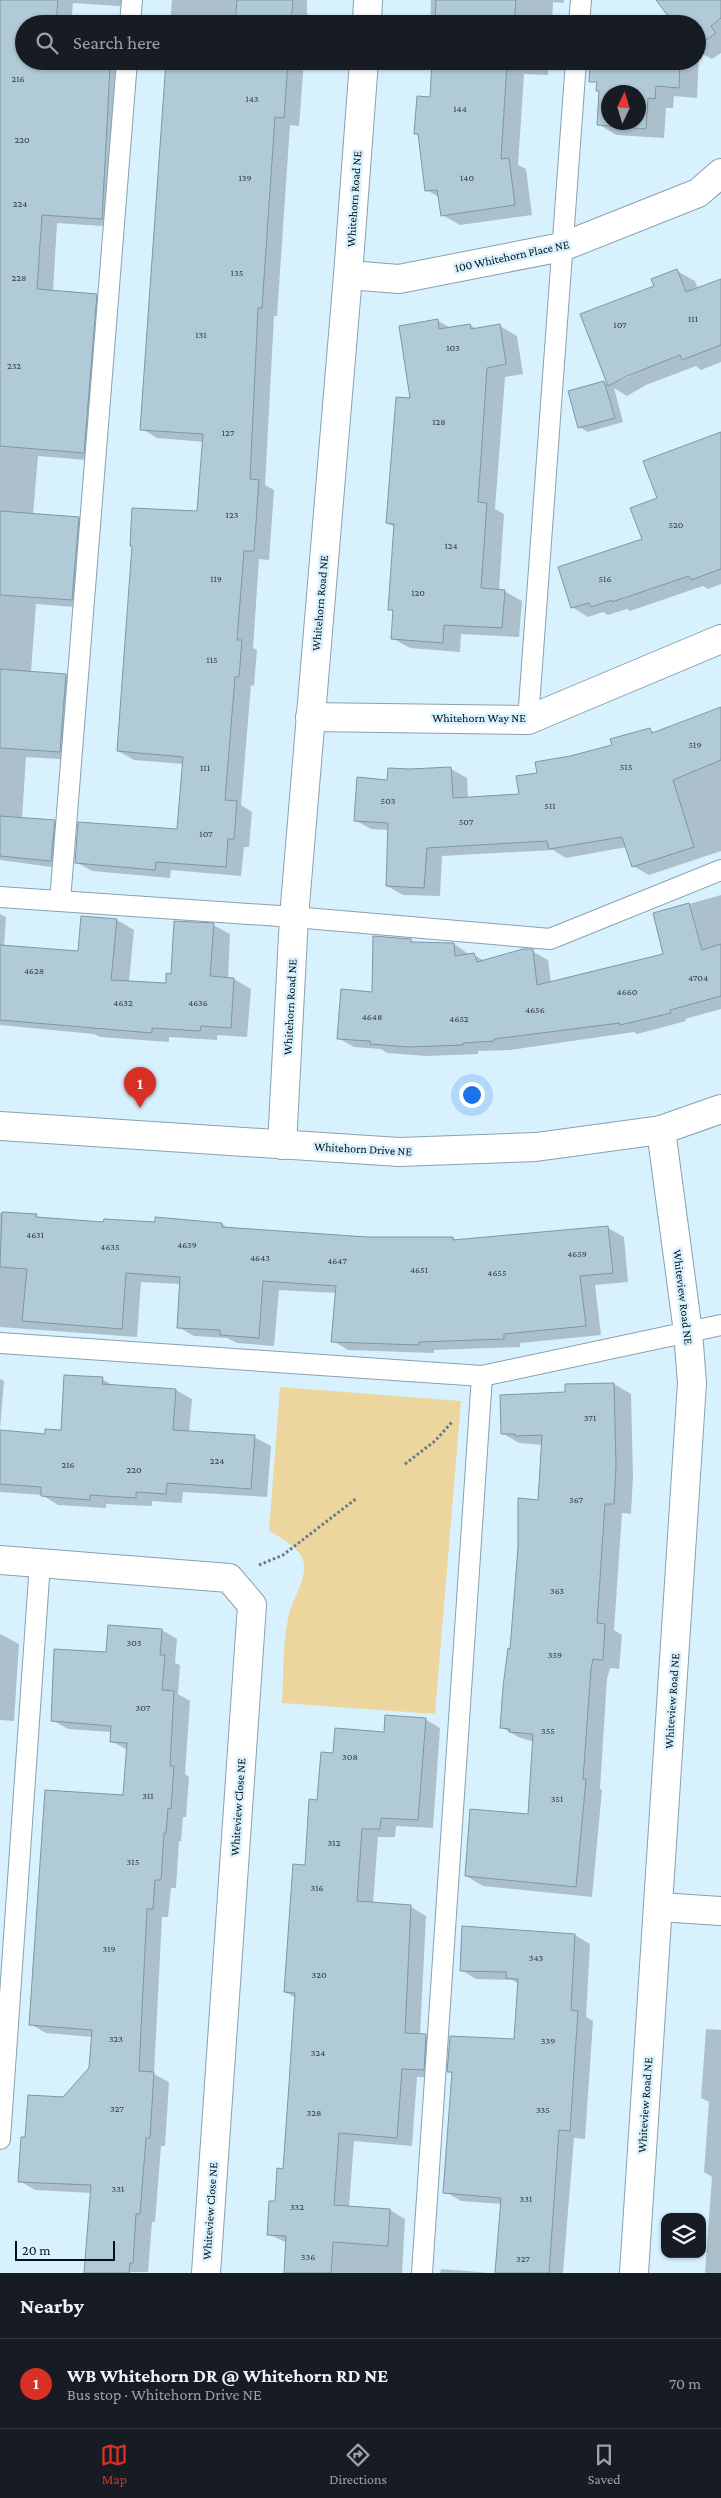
<!DOCTYPE html>
<meta charset="utf-8">
<style>
:root{--surface:#171b24;--page:#242831;--text:#f1f3f6;--muted:#9ea1a6;--line:#363941;--accent:#d93025}
body{margin:0;font-family:"Crimson Pro",serif;background:var(--page);color:var(--text)}
.controls{position:absolute;right:15px;bottom:15px;display:grid;overflow:hidden;border-radius:10px;box-shadow:0 1px 4px #0004}
.controls button{width:45px;height:45px;display:grid;place-items:center;padding:0;border:0;border-bottom:1px solid var(--line);background:var(--surface);color:var(--text);font:25px sans-serif}
.compass{position:absolute;left:601px;top:85px;width:45px;height:45px;border-radius:50%;background:var(--surface);box-shadow:0 1px 4px #0004;rotate:4deg}
.scale{position:absolute;left:15px;bottom:12px;width:100px;box-sizing:border-box;padding-left:5px;border:2px solid #071014;border-top:0;font-size:14px;line-height:18px;white-space:nowrap;color:#071014;-webkit-text-stroke:4px #d8f1ff;paint-order:stroke}
.you{position:absolute;left:471px;top:1094px;width:18px;height:18px;margin:-12px;border:4px solid #fff;border-radius:50%;background:#1a73e8;box-shadow:0 0 0 8px #1a73e833}
.badge{display:grid;place-items:center;width:32px;height:32px;border-radius:50%;background:var(--accent);color:#fff;font-size:16px;font-weight:700}
.pin{position:absolute;translate:-50% -41px;filter:drop-shadow(0 1px 2px #0008)}
.pin::after{content:'';position:absolute;top:26px;width:18px;height:15px;background:inherit;clip-path:polygon(0 0,100% 0,50% 100%)}
.list{margin:0;padding:0;list-style:none}
h2{display:flex;justify-content:space-between;align-items:center;height:65px;margin:0;padding:0 20px;font-size:21px}
h2 small{font-size:16px;font-weight:400;color:var(--muted)}
.list li{display:grid;grid-template-columns:32px 1fr auto;gap:15px;align-items:center;box-sizing:border-box;height:90px;padding:0 20px;border-top:1px solid var(--line)}
.list b{display:block;font-size:19px;white-space:nowrap}
.list p{margin:0;font-size:16px;white-space:nowrap;color:var(--muted)}
.list em{font-size:16px;font-style:normal;color:var(--muted)}
.icon{flex:none;width:28px;height:28px;fill:none;stroke:currentColor;stroke-width:2;stroke-linecap:round;stroke-linejoin:round}
.map{position:relative;flex:none;width:721px;height:2273px;overflow:hidden}
.search{position:absolute;background:var(--surface);box-shadow:0 1px 4px #0004;left:15px;right:15px;top:15px;height:55px;display:flex;align-items:center;gap:12px;box-sizing:border-box;padding:0 18px;border-radius:28px;color:var(--muted);font-size:19px}
.sheet{height:155px;background:var(--surface)}
nav{display:flex;justify-content:space-around;align-items:center;box-sizing:border-box;height:70px;border-top:1px solid var(--line);background:var(--surface);font-size:14px;color:var(--muted)}
nav a{display:grid;justify-items:center;gap:2px}
nav .on{color:var(--accent)}
.map>svg:first-child{display:block}
.green{fill:#ecd69e}
.shadow{fill:#0003;fill-rule:evenodd}
.building{fill:#b1cad7;stroke:#7f97a3;fill-rule:evenodd}
.lines{fill:none;stroke-linecap:round;stroke-linejoin:round}
.service-casing{stroke:#89a1ae;stroke-width:22}
.minor-casing{stroke:#89a1ae;stroke-width:30}
.tertiary-casing{stroke:#89a1ae;stroke-width:30}
.path{stroke:#697982;stroke-width:3;stroke-dasharray:2.5 2.5;stroke-linecap:butt}
.service{stroke:#fff;stroke-width:20}
.minor{stroke:#fff;stroke-width:28}
.tertiary{stroke:#fff;stroke-width:28}
.labels{text-anchor:middle;stroke-width:5;stroke-linejoin:round;paint-order:stroke}
.number-label{font-size:10px;fill:#323e45}
.street-label{font-size:12px;fill:#071014;stroke:#d8f1ff}
</style>
<div class="map">
<svg width="721" height="2273" viewBox="0 0 721 2273">
<rect width="100%" height="100%" fill="#d8f1ff"/>
<path class="green" d="M280,1387L461,1401L435,1714L282,1703C284,1676 282,1646 288,1619C291,1601 306,1582 304,1564C302,1548 281,1538 269,1531Z"/>
<g class="shadow">
<path d="M0,0H134V7L73,3L71,24H24V61H69L68,66L110,68L125,77L117,227L57,223L53,292L96,295L111,304L99,461L38,456L33,515L78,518L94,527L87,608L36,604L31,672L66,675L81,684L75,760L26,757L22,819L54,821L69,830L66,869L0,860Z"/>
<path d="M172,0H307V24H170Z"/>
<path d="M431,0H564V3L553,2L552,24H430Z"/>
<path d="M657,0H721V53L712,59L699,52L697,98L674,96L673,108H666L664,138L616,135L598,124L600,61H697V24ZM608,92H638V122H608Z"/>
<path d="M167,61H304L299,126L290,125L277,316H274L265,485L274,490L269,560L259,559L253,648L257,650L254,686L251,685L241,805L252,812L249,847H244L241,876L171,870L170,878L92,871L76,862L178,831L184,764L134,760L118,751L199,512L204,442L157,438L142,429Z"/>
<path d="M433,61H549L548,75L524,74L518,165L526,169L532,215L460,225L442,215L440,198L427,190L419,135L415,133L431,98Z"/>
<path d="M677,271L695,281L698,289L721,280V362L701,370L696,366L646,385L627,396L614,388L623,422L588,432L579,427L604,382L609,385L655,287ZM632,371L633,374L619,381V379Z"/>
<path d="M438,321L451,328L470,325L477,329L500,326L517,336L523,374L505,377L495,509L504,514L499,591H504L522,601L519,637L461,634L460,652L410,648L392,638L394,612L389,609L395,527L387,523L412,399Z"/>
<path d="M721,433V584L708,589L703,586L630,611L627,609L608,615L603,612L588,617L572,607L644,540L658,499Z"/>
<path d="M721,708V851L649,875L633,866L627,847L566,858L553,850L442,856L440,896L403,895L387,886L389,830L371,829L355,820L388,781L451,769L467,778L468,798L521,795L538,774L570,757L613,746L650,730L655,733Z"/>
<path d="M721,895V1009L685,1019L686,1021L637,1034L634,1032L510,1050L478,1051V1054L426,1056L387,1053L381,1049L354,1047L338,1038L410,940L415,943L454,944L470,955H474L485,961L532,951L548,960L551,983L665,954L654,914Z"/>
<path d="M0,914L6,917L4,947L79,952L117,920L134,930L129,982L167,984L172,975L213,925L230,934L228,979H234L251,989L247,1037L217,1035V1040L169,1037V1042L100,1037L94,1034L0,1025Z"/>
<path d="M0,1213L105,1223L222,1224L230,1229L367,1238H453L457,1241L608,1228L624,1237L628,1282L595,1285L601,1335L520,1343V1347L434,1350V1353L348,1350L333,1341L336,1293L279,1290L274,1346L237,1343L227,1338L194,1336L178,1327L181,1284L141,1282L137,1337L0,1327Z"/>
<path d="M0,1379L4,1381L0,1429Z"/>
<path d="M102,1379L114,1386L176,1390L192,1399L189,1433L254,1437L271,1446L267,1497L183,1492L182,1503L152,1501V1506L106,1504V1508L58,1505L42,1495L0,1492V1431L46,1435L62,1431Z"/>
<path d="M614,1384L631,1394L633,1476L631,1514L622,1513L614,1630L622,1635L619,1669L610,1668L607,1679L600,1789L602,1790L592,1897L483,1886L466,1876L529,1815L534,1742L518,1737L501,1727L512,1650L539,1501L543,1445L519,1443L502,1433L566,1393V1385Z"/>
<path d="M162,1630L177,1639L175,1663L180,1665L178,1694L190,1701L185,1774L189,1777L186,1817H183L181,1841H179L176,1888H171L168,1917H162L154,2074L169,2082L165,2146H161L155,2222H152L148,2272L86,2273L92,2193L35,2190L20,2181L63,2098L90,2069L93,2037L46,2033L30,2024L124,1797L128,1750L111,1741V1732L68,1729L52,1720L107,1653Z"/>
<path d="M0,1634L19,1644L14,1721L0,1720Z"/>
<path d="M425,1719L440,1728L433,1828L396,1826L395,1837H378L373,1904L411,1907L426,1916L420,2035L426,2036L441,2044L439,2078L417,2077L412,2146L354,2141L349,2207L390,2210L405,2219L402,2273H285L287,2243L268,2234L284,2170L296,1998L285,1992L318,1801L334,1754Z"/>
<path d="M575,1935L590,1944L586,2017L593,2021L585,2139L574,2138L563,2273H497L502,2204L461,2201L446,2192L453,2074L449,2071L515,2041L519,1984L512,1980L476,1979L461,1970Z"/>
<path d="M706,2029L721,2030V2273H705L712,2177L704,2172L709,2102L701,2098Z"/>
<path d="M441,2269L491,2273H440Z"/>
</g>
<g class="building">
<path d="M0,0H58L56,24H24V61H53V63L110,67L102,219L42,215L37,289L97,294L84,453L0,446Z"/>
<path d="M237,0H293L291,24H235Z"/>
<path d="M436,0H516L514,24H435Z"/>
<path d="M656,0H721V18L711,26L716,33L697,46V24H674Z"/>
<path d="M166,61H288L284,118L275,117L262,308H258L250,479L259,480L254,551H244L237,640H242L239,677H235L225,800L237,801L234,839H228L226,867L156,862L155,870L75,863L78,822L177,829L183,757L117,751L132,546H130L132,508L197,511L203,434L140,430Z"/>
<path d="M432,61H510V65L507,64L501,159L509,158L515,205L441,216L437,190L425,191L418,134H414L417,96L430,97Z"/>
<path d="M590,61H680L679,88L656,86L655,99L648,98L646,129L597,125L599,91H596L597,82H589ZM608,92H638V122H608Z"/>
<path d="M677,269L686,292L721,279V345L682,360L680,355L627,376L608,386L580,314L654,286L651,279Z"/>
<path d="M438,319L439,329L470,324L471,329L500,324L506,364L487,368L478,502L487,503L481,588L505,590L502,628L444,625L443,643L391,639L393,610H388L394,524L386,523L396,397L410,398L399,326Z"/>
<path d="M604,381L615,418L578,428L568,391Z"/>
<path d="M721,432V569L691,580L689,576L612,602V600L591,607L589,603L571,608L558,567L642,539L630,508L657,498L643,461Z"/>
<path d="M0,511L79,517L72,600L0,595Z"/>
<path d="M0,669L66,674L60,752L0,748Z"/>
<path d="M721,707V760L673,780L694,847L632,867L622,837L549,849L547,841L427,848L424,888L386,886L388,823L354,821L357,777L387,780L388,768L410,769L451,767L453,798L519,794L516,776L537,773L535,762L570,756L612,745L610,739L650,728L652,733Z"/>
<path d="M0,816L55,820L51,861L0,856Z"/>
<path d="M689,903L702,950L721,944V996L670,1010L671,1013L620,1025V1023L494,1039V1041L463,1043V1045L409,1047L370,1044V1041L337,1039L341,989L372,992L373,936L411,939V942L454,943L455,956L474,953L477,962L523,949H533L537,985L663,954L653,913Z"/>
<path d="M81,916L117,919L111,980L166,983V973L171,974L174,921L214,923L210,976L234,978L231,1028L201,1026L200,1031L152,1028V1033L0,1020V945L78,951Z"/>
<path d="M2,1212L37,1214L36,1217L103,1222L104,1219L155,1222V1217L222,1223V1227L367,1237H453V1240L608,1226L613,1273L580,1276L586,1326L504,1334V1339L419,1342V1345L331,1342L336,1286L263,1281L259,1338L220,1335V1330L177,1328L180,1277L126,1273L122,1329L22,1321L27,1269L0,1267Z"/>
<path d="M64,1375L103,1377L102,1384L176,1389L173,1430L255,1435L251,1489L167,1483L166,1494L136,1492V1498L90,1495V1500L41,1496V1487L0,1484V1430L45,1434V1429L61,1430Z"/>
<path d="M614,1383L616,1465L614,1504H605L597,1623L605,1624L603,1660L593,1659L591,1669L583,1779H586L576,1887L465,1876L470,1809L528,1814L533,1734L509,1732L510,1729L500,1728L503,1687L508,1648L510,1649L518,1547V1498L538,1500L542,1435L515,1436V1434H501L500,1395L565,1392V1384Z"/>
<path d="M108,1625L162,1629L160,1655H165L162,1690L174,1691L170,1766H174L171,1809L168,1808L166,1833H164L161,1880H155L153,1909H147L139,2071L154,2072L150,2138H146L140,2214H136L133,2263H130L129,2273H84L91,2185L18,2182L21,2137H25L28,2095L63,2097L89,2068L92,2030L29,2025L45,1790L123,1795L127,1743L110,1742L111,1726L51,1721L54,1649L106,1652Z"/>
<path d="M385,1715L426,1718L418,1820L381,1818L380,1829H362L357,1901L411,1905L405,2033L426,2034L424,2070L402,2069L397,2138L339,2133L334,2205L390,2209L388,2246L333,2242L331,2273H284L286,2236L267,2235L269,2201H275L277,2168L283,2169L289,2084L295,1993L284,1992L293,1864L305,1865L309,1799L317,1800L321,1752L333,1753L335,1728L384,1732Z"/>
<path d="M462,1926L575,1934L571,2010L578,2011L570,2131L559,2130L549,2273H495L501,2198L443,2193L452,2072H447L450,2036L514,2039L518,1979L506,1978V1972L460,1971Z"/>
</g>
<g class="lines">
<g class="service-casing">
<g id="service">
<path d="M130,24L132,0"/>
<path d="M579,24L581,0"/>
<path d="M528,720L576,61"/>
<path d="M0,897L294,917L550,939L721,870"/>
<path d="M60,901L127,61"/>
<path d="M0,1343L482,1376L721,1325"/>
<path d="M0,2139L40,1563"/>
<path d="M422,2273L482,1376"/>
</g>
</g>
<g class="minor-casing">
<g id="minor">
<path d="M367,24L368,0"/>
<path d="M348,275L399,279L562,247L698,193L721,173"/>
<path d="M310,717L528,720L721,639"/>
<path d="M282,1145L294,917L348,275L364,61"/>
<path d="M0,1560L229,1578L252,1605L206,2273"/>
<path d="M659,1907L721,1911"/>
<path d="M634,2273L692,1383L688,1332L661,1130"/>
</g>
</g>
<g class="tertiary-casing">
<path id="tertiary" d="M0,1126L399,1152L536,1147L661,1130L721,1109"/>
</g>
<g class="path">
<path d="M405,1464L435,1441L452,1422"/>
<path d="M259,1565L283,1555L357,1498"/>
</g>
<use href="#service" class="service"/>
<use href="#minor" class="minor"/>
<use href="#tertiary" class="tertiary"/>
</g>
<g class="labels">
<g class="number-label">
<text x="18" y="82">216</text>
<text x="252" y="102">143</text>
<text x="460" y="112">144</text>
<text x="22" y="143">220</text>
<text x="245" y="181">139</text>
<text x="467" y="181">140</text>
<text x="20" y="207">224</text>
<text x="237" y="276">135</text>
<text x="19" y="281">228</text>
<text x="693" y="322">111</text>
<text x="620" y="328">107</text>
<text x="201" y="338">131</text>
<text x="453" y="351">103</text>
<text x="14" y="369">232</text>
<text x="439" y="425">128</text>
<text x="228" y="436">127</text>
<text x="232" y="518">123</text>
<text x="676" y="528">520</text>
<text x="451" y="549">124</text>
<text x="216" y="582">119</text>
<text x="605" y="582">516</text>
<text x="418" y="596">120</text>
<text x="212" y="663">115</text>
<text x="695" y="748">519</text>
<text x="626" y="770">515</text>
<text x="205" y="771">111</text>
<text x="388" y="804">503</text>
<text x="550" y="809">511</text>
<text x="466" y="825">507</text>
<text x="206" y="837">107</text>
<text x="34" y="974">4628</text>
<text x="698" y="981">4704</text>
<text x="627" y="995">4660</text>
<text x="123" y="1006">4632</text>
<text x="198" y="1006">4636</text>
<text x="535" y="1013">4656</text>
<text x="372" y="1020">4648</text>
<text x="459" y="1022">4652</text>
<text x="35" y="1238">4631</text>
<text x="187" y="1248">4639</text>
<text x="110" y="1250">4635</text>
<text x="577" y="1257">4659</text>
<text x="260" y="1261">4643</text>
<text x="337" y="1264">4647</text>
<text x="419" y="1273">4651</text>
<text x="497" y="1276">4655</text>
<text x="590" y="1421">371</text>
<text x="217" y="1464">224</text>
<text x="68" y="1468">216</text>
<text x="134" y="1473">220</text>
<text x="576" y="1503">367</text>
<text x="557" y="1594">363</text>
<text x="134" y="1646">303</text>
<text x="555" y="1658">359</text>
<text x="143" y="1711">307</text>
<text x="548" y="1734">355</text>
<text x="350" y="1760">308</text>
<text x="148" y="1799">311</text>
<text x="557" y="1802">351</text>
<text x="334" y="1846">312</text>
<text x="133" y="1865">315</text>
<text x="317" y="1891">316</text>
<text x="109" y="1952">319</text>
<text x="536" y="1961">343</text>
<text x="319" y="1978">320</text>
<text x="116" y="2042">323</text>
<text x="548" y="2044">339</text>
<text x="318" y="2056">324</text>
<text x="117" y="2112">327</text>
<text x="543" y="2113">335</text>
<text x="314" y="2116">328</text>
<text x="118" y="2192">331</text>
<text x="526" y="2202">331</text>
<text x="297" y="2210">332</text>
<text x="308" y="2260">336</text>
<text x="523" y="2262">327</text>
</g>
<g class="street-label">
<text transform="translate(354 199) rotate(-86)" y="4">Whitehorn Road NE</text>
<text transform="translate(512 256) rotate(-12)" y="4">100 Whitehorn Place NE</text>
<text transform="translate(320 603) rotate(-85)" y="4">Whitehorn Road NE</text>
<text x="479" y="722">Whitehorn Way NE</text>
<text transform="translate(290 1007) rotate(-87)" y="4">Whitehorn Road NE</text>
<text transform="translate(363 1149) rotate(3)" y="4">Whitehorn Drive NE</text>
<text transform="translate(683 1297) rotate(83)" y="4">Whiteview Road NE</text>
<text transform="translate(672 1701) rotate(-86)" y="4">Whiteview Road NE</text>
<text transform="translate(238 1807) rotate(-86)" y="4">Whiteview Close NE</text>
<text transform="translate(645 2105) rotate(-86)" y="4">Whiteview Road NE</text>
<text transform="translate(210 2211) rotate(-86)" y="4">Whiteview Close NE</text>
</g>
</g>
</svg>
<div class="controls">
<button><svg class="icon" aria-label="layers" viewBox="0 0 24 24"><path d="M12 4l9 5-9 5-9-5zM3 14l9 5 9-5"/></svg></button>
</div>
<svg class="compass" viewBox="-18 -18 36 36"><path d="M0-13l5 13h-10z" fill="#e53935"/><path d="M0 13l5-13h-10z" fill="#9ea1a6"/></svg>
<div class="scale">20 m</div>
<div class="you"></div>
<div class="pin badge" style="left:140px;top:1108px">1</div>
<div class="search"><svg class="icon" aria-label="search" viewBox="0 0 24 24"><circle cx="10" cy="10" r="6"/><path d="M15 15l6 6"/></svg>Search here</div>
</div>
<section class="sheet">
<h2>Nearby<small></small></h2>
<ul class="list">
<li><span class="badge">1</span><div><b>WB Whitehorn DR @ Whitehorn RD NE</b><p>Bus stop · Whitehorn Drive NE</p></div><em>70 m</em></li>
</ul>
</section>
<nav>
<a class="on"><svg class="icon" aria-label="map" viewBox="0 0 24 24"><path d="M3 6l6-2 6 2 6-2v14l-6 2-6-2-6 2zM9 4v14M15 6v14"/></svg>Map</a>
<a><svg class="icon" aria-label="directions" viewBox="0 0 24 24"><path d="M12 3l9 9-9 9-9-9zM9 14v-3h6M13 9l2 2-2 2"/></svg>Directions</a>
<a><svg class="icon" aria-label="saved" viewBox="0 0 24 24"><path d="M7 4h10v16l-5-4-5 4z"/></svg>Saved</a>
</nav>
